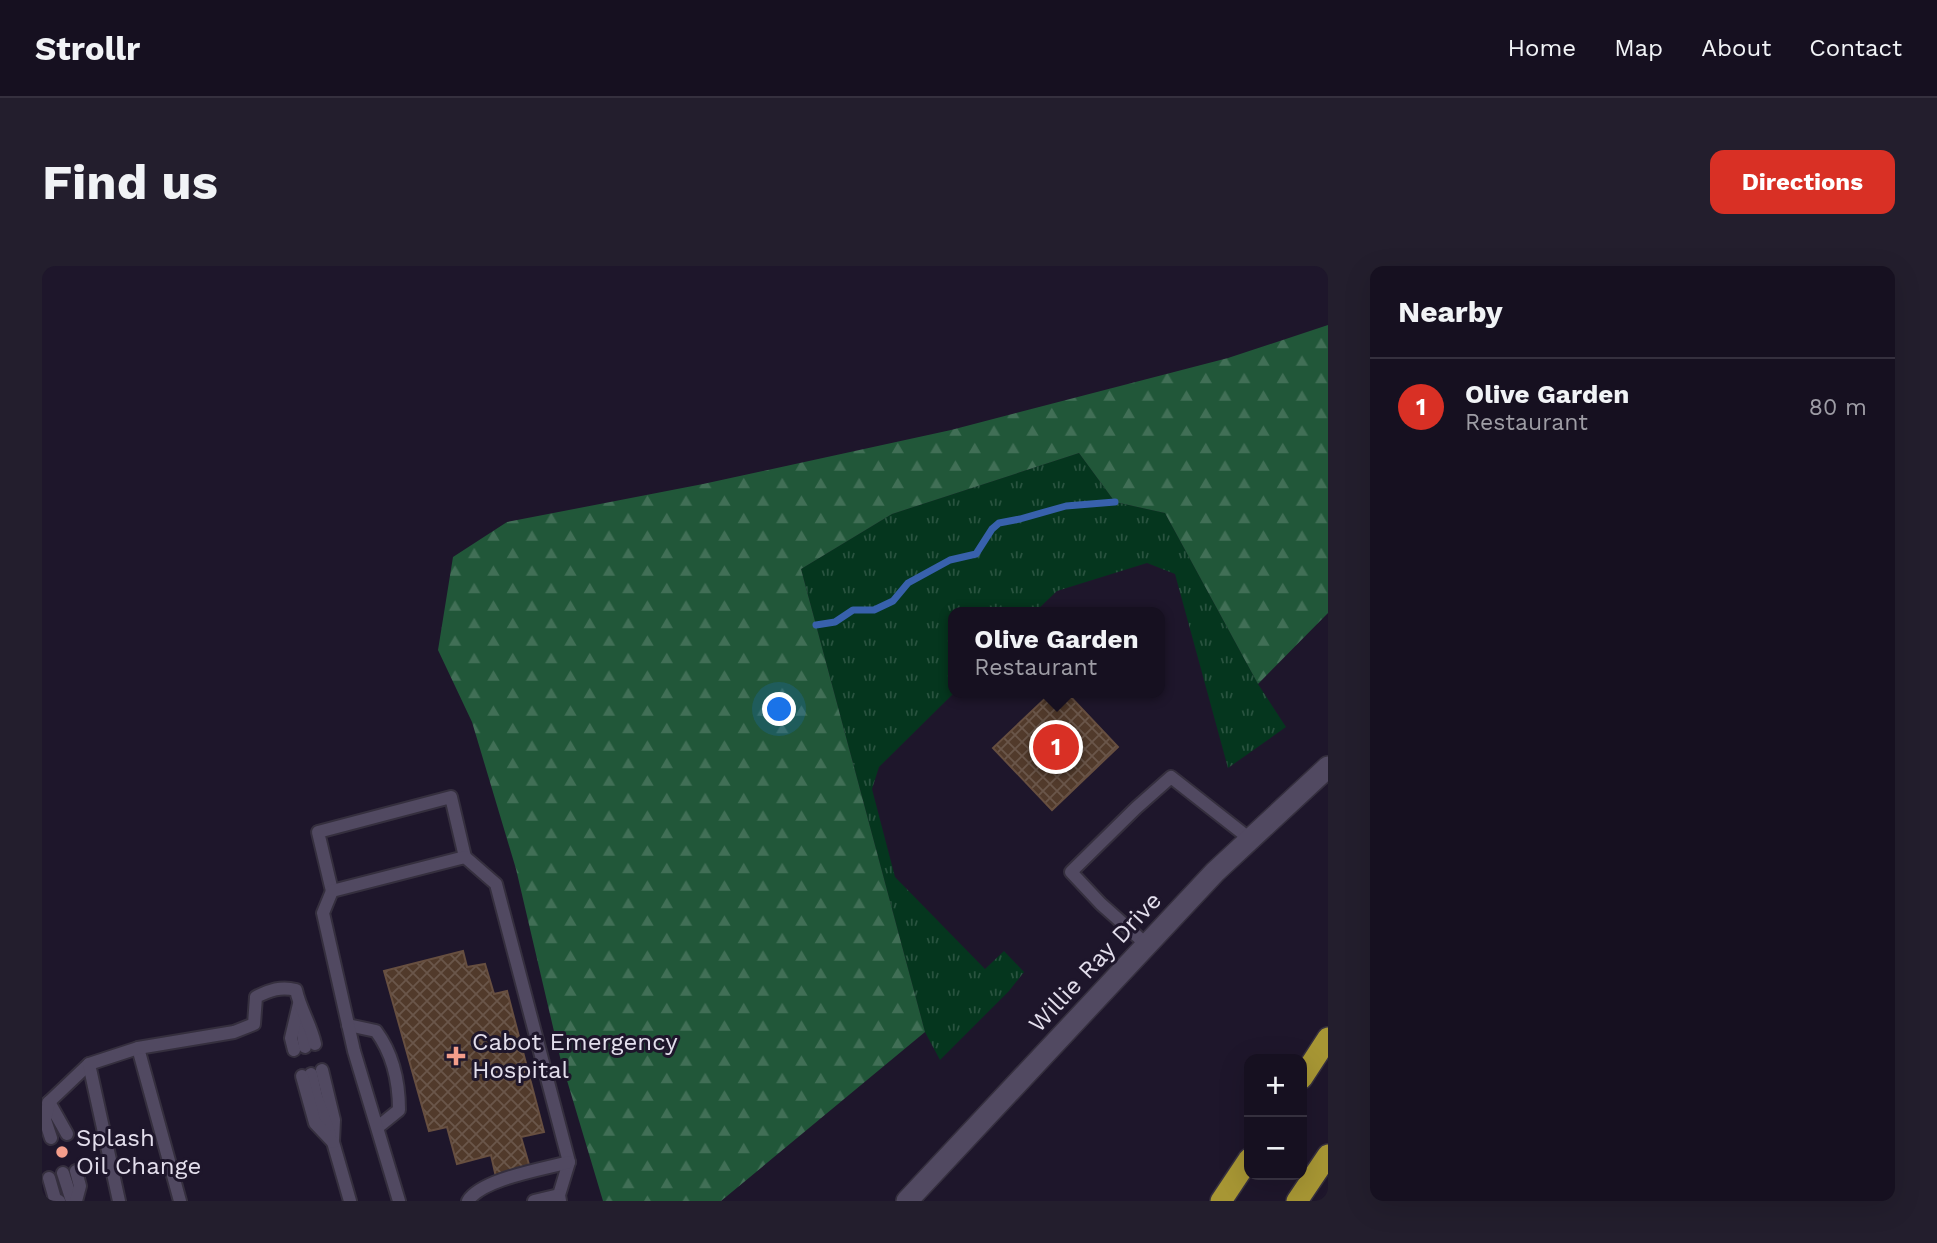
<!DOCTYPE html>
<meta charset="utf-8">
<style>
:root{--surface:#161020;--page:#231e2d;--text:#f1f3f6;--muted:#9e9da5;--line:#35303e;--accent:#d93025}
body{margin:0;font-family:"Work Sans",sans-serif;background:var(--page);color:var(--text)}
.controls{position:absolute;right:21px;bottom:21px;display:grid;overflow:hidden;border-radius:14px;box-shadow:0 7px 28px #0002}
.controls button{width:63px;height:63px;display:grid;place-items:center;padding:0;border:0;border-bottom:2px solid var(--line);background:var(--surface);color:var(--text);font:35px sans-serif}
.you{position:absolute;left:738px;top:444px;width:24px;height:24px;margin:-18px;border:5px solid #fff;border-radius:50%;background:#1a73e8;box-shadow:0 0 0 10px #1a73e833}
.badge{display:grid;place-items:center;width:46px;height:46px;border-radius:50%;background:var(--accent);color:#fff;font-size:23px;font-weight:700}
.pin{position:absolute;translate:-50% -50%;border:4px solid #fff;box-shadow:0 2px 7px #0006}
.popup{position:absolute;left:906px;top:341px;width:217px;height:91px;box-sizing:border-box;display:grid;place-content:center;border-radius:14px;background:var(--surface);filter:drop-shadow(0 2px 5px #0005);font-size:23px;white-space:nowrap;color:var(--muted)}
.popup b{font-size:26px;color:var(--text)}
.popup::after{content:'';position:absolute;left:50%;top:100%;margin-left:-14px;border:14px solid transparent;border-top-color:var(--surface)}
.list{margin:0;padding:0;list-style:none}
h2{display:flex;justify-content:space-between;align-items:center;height:91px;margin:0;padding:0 28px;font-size:30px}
h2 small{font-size:23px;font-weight:400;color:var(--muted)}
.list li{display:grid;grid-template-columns:46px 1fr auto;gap:21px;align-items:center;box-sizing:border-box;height:98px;padding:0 28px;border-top:2px solid var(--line)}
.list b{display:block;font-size:26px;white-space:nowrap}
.list p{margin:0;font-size:23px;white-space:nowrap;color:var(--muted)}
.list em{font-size:23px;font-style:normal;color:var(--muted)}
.map{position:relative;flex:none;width:1286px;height:935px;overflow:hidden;border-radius:14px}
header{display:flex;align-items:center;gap:42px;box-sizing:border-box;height:98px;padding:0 35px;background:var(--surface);border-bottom:2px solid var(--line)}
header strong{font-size:33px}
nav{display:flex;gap:38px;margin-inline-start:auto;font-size:24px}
.intro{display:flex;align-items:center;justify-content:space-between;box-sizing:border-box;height:168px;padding:0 42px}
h1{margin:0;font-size:49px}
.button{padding:18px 32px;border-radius:14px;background:var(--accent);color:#fff;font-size:24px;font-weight:700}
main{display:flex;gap:42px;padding:0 42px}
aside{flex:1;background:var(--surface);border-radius:14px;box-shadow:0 7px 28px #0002}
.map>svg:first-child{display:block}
.grass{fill:url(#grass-tufts)}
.forest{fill:url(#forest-firs)}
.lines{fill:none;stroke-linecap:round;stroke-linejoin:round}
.stream{stroke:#3861ac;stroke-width:7}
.building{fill:url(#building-cross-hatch);stroke:#674f40;stroke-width:2}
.service-casing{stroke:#352f3e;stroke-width:16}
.tertiary-casing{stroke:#352f3e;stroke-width:24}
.motorway-casing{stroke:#352f3e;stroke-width:24}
.service{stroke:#514961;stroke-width:12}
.tertiary{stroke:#514961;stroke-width:21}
.motorway{stroke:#a79634;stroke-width:21}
.poi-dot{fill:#f49d8b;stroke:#1e162b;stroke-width:2.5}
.labels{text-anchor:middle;stroke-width:6;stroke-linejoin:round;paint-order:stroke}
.street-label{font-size:24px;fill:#e3deec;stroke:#1e162b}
.poi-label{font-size:24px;fill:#e3deec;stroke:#1e162b;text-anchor:start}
</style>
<header>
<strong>Strollr</strong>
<nav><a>Home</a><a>Map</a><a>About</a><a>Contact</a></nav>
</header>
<div class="intro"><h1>Find us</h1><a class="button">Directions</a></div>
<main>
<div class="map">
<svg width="1286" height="935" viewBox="0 0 1286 935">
<defs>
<pattern id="grass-tufts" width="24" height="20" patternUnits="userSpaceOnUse" patternTransform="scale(1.75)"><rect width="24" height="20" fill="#05361e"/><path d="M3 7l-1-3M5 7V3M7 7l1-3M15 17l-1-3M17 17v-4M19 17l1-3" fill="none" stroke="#29533f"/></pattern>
<pattern id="forest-firs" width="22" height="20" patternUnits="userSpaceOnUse" patternTransform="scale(1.75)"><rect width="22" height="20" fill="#215739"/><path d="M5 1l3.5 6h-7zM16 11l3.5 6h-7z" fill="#416f56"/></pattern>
<pattern id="building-cross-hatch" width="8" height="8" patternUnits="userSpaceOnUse" patternTransform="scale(1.75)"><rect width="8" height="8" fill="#513a2b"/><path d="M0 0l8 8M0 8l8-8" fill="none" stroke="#6a564a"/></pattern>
</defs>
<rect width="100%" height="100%" fill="#1e162b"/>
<path class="grass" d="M1037,187L1073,236L1123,247L1216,418L1244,461L1186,502L1133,308L1105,297L1015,325L993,346H911L912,427L837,501L830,523L853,611L943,703L962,685L982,706L967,725L898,794L883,766L759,303L850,248Z"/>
<path class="forest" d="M1286,59V347L1216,418L1123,247L1073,236L1037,187L850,248L759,303L883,766L679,935H561L518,791L474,603L430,456L396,384L411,291L465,256L661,218L909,164L1186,92Z"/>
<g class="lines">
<path class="stream" d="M774,359L793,356L811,344H832L851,335L866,317L908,294L934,288L950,263L957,257L978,253L1024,240L1073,236"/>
</g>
<g class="building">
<path d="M1009,427H1025L1076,481L1010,544L951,482Z"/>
<path d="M421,685L425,701L443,698L452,728L465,725L502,866L479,871L488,902L454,911L449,889L415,898L405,861L387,865L342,705Z"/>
</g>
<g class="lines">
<g class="service-casing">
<g id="service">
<path d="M290,625L276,566L409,531L423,591"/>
<path d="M1105,679L1059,638L1029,606L1094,542L1129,511L1208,573"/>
<path d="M258,749L263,781"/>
<path d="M306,759L334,765C351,788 357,815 357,844L336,861"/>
<path d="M96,782L138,935"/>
<path d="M252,784L249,772L257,738"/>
<path d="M280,804L292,854L291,876L308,935"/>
<path d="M269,808L274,830L288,869"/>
<path d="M260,810L273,857L291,876"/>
<path d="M6,837L7,836L25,868"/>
<path d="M9,872L3,854L7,836L47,798"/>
<path d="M21,907L30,935"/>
<path d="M7,912L13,933L17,935"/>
<path d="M34,935L38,920L34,905"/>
<path d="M77,935L47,798L96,782L192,766L212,758L214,731C228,724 239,720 254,724C258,743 269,759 273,778"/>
<path d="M357,935L312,785L281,647L290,625L423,591L454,618L527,896L517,929L518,935"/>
<path d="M426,935C439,913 502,903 527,896"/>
<path d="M492,935L517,929"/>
</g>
</g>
<g class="tertiary-casing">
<path id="tertiary" d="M865,935L1173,606L1286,501"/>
</g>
<g class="motorway-casing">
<g id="motorway">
<path d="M1260,812L1286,772"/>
<path d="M1179,935L1207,893"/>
<path d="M1255,935L1286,889"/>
</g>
</g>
<use href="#service" class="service"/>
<use href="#tertiary" class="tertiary"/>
<use href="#motorway" class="motorway"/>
</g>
<g class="poi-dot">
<path d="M410.5 779.5h7v7h7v7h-7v7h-7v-7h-7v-7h7z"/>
<circle cx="20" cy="886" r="7"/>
</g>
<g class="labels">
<g class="street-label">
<text transform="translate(1053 696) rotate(-47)" y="8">Willie Ray Drive</text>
</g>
<g class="poi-label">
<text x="430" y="784">Cabot Emergency<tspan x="430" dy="28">Hospital</tspan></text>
<text x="34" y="880">Splash<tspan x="34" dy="28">Oil Change</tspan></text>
</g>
</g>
</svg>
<div class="controls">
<button>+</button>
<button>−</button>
</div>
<div class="you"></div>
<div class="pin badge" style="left:1014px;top:481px">1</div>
<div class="popup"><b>Olive Garden</b>Restaurant</div>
</div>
<aside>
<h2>Nearby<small></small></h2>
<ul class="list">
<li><span class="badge">1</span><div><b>Olive Garden</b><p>Restaurant</p></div><em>80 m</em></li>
</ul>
</aside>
</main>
